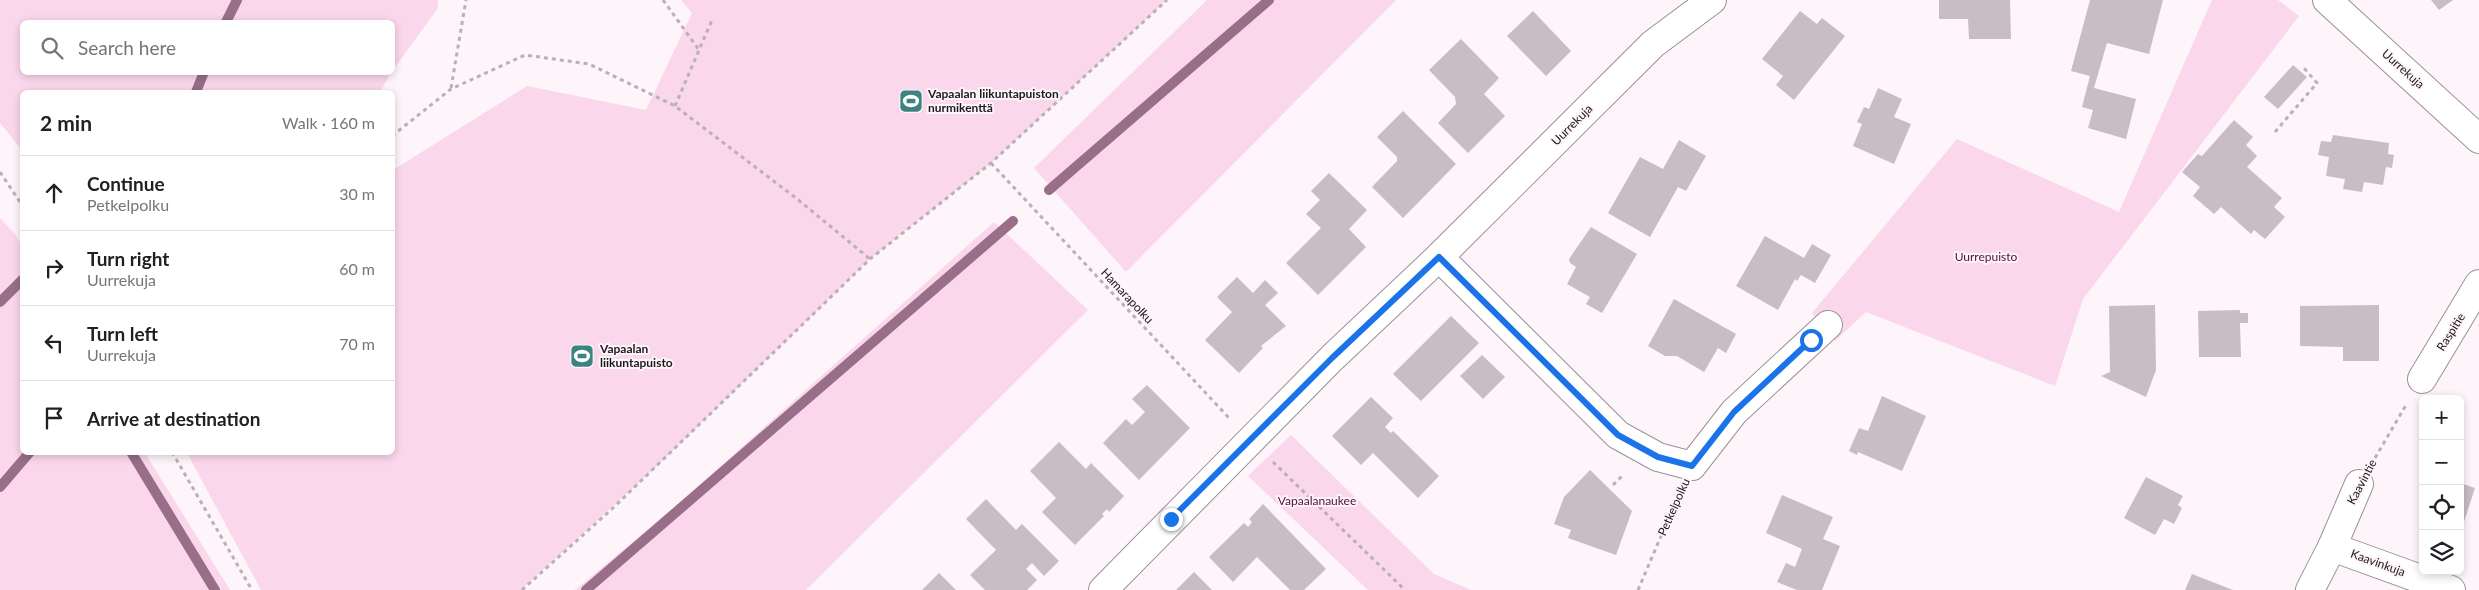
<!DOCTYPE html>
<meta charset="utf-8">
<style>
:root{--surface:#fff;--page:#f6f6f6;--text:#202124;--muted:#757577;--line:#e0e0e0}
body{margin:0;font-family:Lato,sans-serif;background:var(--page);color:var(--text)}
.controls{position:absolute;right:15px;bottom:15px;display:grid;overflow:hidden;border-radius:8px;box-shadow:0 2px 8px #0003}
.controls button{width:45px;height:45px;display:grid;place-items:center;padding:0;border:0;border-bottom:1px solid var(--line);background:var(--surface);color:var(--text);font:25px sans-serif}
.stop{position:absolute;width:15px;height:15px;margin:-11px;border:4px solid #1a73e8;border-radius:50%;background:#fff}
.stop.end{background:#1a73e8;border-color:#fff;box-shadow:0 1px 5px #0008}
.list{margin:0;padding:0;list-style:none}
h2{display:flex;justify-content:space-between;align-items:center;height:65px;margin:0;padding:0 20px;font-size:21px}
h2 small{font-size:16px;font-weight:400;color:var(--muted)}
.list li{display:grid;grid-template-columns:32px 1fr auto;gap:15px;align-items:center;box-sizing:border-box;height:75px;padding:0 20px;border-top:1px solid var(--line)}
.list b{display:block;font-size:19px;white-space:nowrap}
.list p{margin:0;font-size:16px;white-space:nowrap;color:var(--muted)}
.list em{font-size:16px;font-style:normal;color:var(--muted)}
.icon{flex:none;width:28px;height:28px;fill:none;stroke:currentColor;stroke-width:2;stroke-linecap:round;stroke-linejoin:round}
.map{position:relative;flex:none;width:2479px;height:590px;overflow:hidden}
.search{position:absolute;background:var(--surface);box-shadow:0 2px 8px #0003;left:20px;top:20px;width:375px;height:55px;display:flex;align-items:center;gap:12px;box-sizing:border-box;padding:0 18px;border-radius:8px;color:var(--muted);font-size:19px}
.panel{position:absolute;background:var(--surface);box-shadow:0 2px 8px #0003;left:20px;top:90px;width:375px;height:365px;border-radius:8px}
.map>svg:first-child{display:block}
.green{fill:#fad7eb}
.lines{fill:none;stroke-linecap:round;stroke-linejoin:round}
.stream{stroke:#986e88;stroke-width:10}
.building{fill:#c9bcc4}
.minor-casing{stroke:#9c9097;stroke-width:30}
.path{stroke:#b9b1b6;stroke-width:3;stroke-dasharray:4 4;stroke-linecap:butt}
.minor{stroke:#fff;stroke-width:28}
.route{stroke:#1a73e8;stroke-width:6}
.labels{text-anchor:middle;stroke-width:4;stroke-linejoin:round;paint-order:stroke}
.street-label{font-size:12px;fill:#1d181b;stroke:#fef5fa}
.poi-label{font-size:12px;font-weight:bold;fill:#1d181b;stroke:#fef5fa;text-anchor:start}
.park-label{font-size:12px;fill:#510d3e;stroke:#fef5fa}
</style>
<div class="map">
<svg width="2479" height="590" viewBox="0 0 2479 590">
<rect width="100%" height="100%" fill="#fef5fa"/>
<g class="green">
<path d="M0,0H438V8L393,70L392,22H22V72L391,73L380,92H22V150L0,123Z"/>
<path d="M681,0H1167L991,163L870,259L654,469L521,590H261L187,453L392,452L393,170L527,86L646,110L692,13Z"/>
<path d="M1207,0H1396L1126,272L1034,168Z"/>
<path d="M2212,0H2278L2299,16L2083,299L2055,386L1866,312L1835,341L1812,313L1957,139L2119,212Z"/>
<path d="M0,218L15,234L22,247V452L145,453L230,590H0Z"/>
<path d="M994,222L1088,310L806,590H575L677,505Z"/>
<path d="M1291,435L1434,574L1471,590H1368L1248,476Z"/>
</g>
<g class="lines">
<g class="stream">
<path d="M226,22L237,0"/>
<path d="M196,92L204,72"/>
<path d="M1049,190L1269,0"/>
<path d="M0,302L22,280"/>
<path d="M131,452L215,590"/>
<path d="M0,487L30,452"/>
<path d="M586,590L1013,221"/>
</g>
</g>
<g class="building">
<path d="M1939,0H2010L2011,39H1969L1968,19H1939Z"/>
<path d="M2090,0H2163L2149,54L2107,43L2094,88L2136,99L2126,139L2088,128L2093,110L2082,107L2090,76L2071,71Z"/>
<path d="M2431,0H2453L2439,10Z"/>
<path d="M1533,11L1571,51L1546,76L1507,36Z"/>
<path d="M1800,11L1817,24L1822,18L1845,36L1794,100L1776,85L1783,76L1762,59Z"/>
<path d="M1461,39L1499,78L1484,94L1505,116L1468,153L1438,123L1456,104L1455,97L1429,70Z"/>
<path d="M2293,65L2307,77L2278,109L2264,97Z"/>
<path d="M1878,88L1902,99L1894,117L1911,124L1894,164L1853,146L1862,124L1857,122L1864,107L1869,109Z"/>
<path d="M1403,111L1456,164L1403,218L1372,187L1397,161V157L1377,137Z"/>
<path d="M2234,120L2253,137L2246,145L2257,156L2247,167L2282,198L2274,207L2285,217L2265,239L2254,230L2251,234L2221,207L2214,214L2193,196L2200,187L2182,172L2198,154L2202,156Z"/>
<path d="M2333,135L2389,143L2388,154L2394,155L2392,168L2386,167L2383,185L2364,182L2362,192L2343,189L2345,179L2326,176L2329,157L2318,155L2321,141L2331,142Z"/>
<path d="M1679,140L1706,156L1686,191L1678,187L1650,237L1608,213L1640,157L1663,169Z"/>
<path d="M1329,173L1367,210L1349,229L1366,247L1318,295L1286,263L1321,228L1306,214L1320,200L1311,191Z"/>
<path d="M1591,227L1637,254L1602,313L1586,304L1590,297L1567,284L1576,267L1570,263L1569,259Z"/>
<path d="M1765,236L1804,258L1812,244L1831,255L1815,283L1801,275L1797,281L1795,279L1778,310L1736,286Z"/>
<path d="M1237,277L1253,293L1265,280L1278,293L1265,305L1286,326L1261,346L1263,348L1239,373L1205,340L1232,312L1217,297Z"/>
<path d="M1674,299L1736,334L1726,353L1718,348L1704,372L1677,356H1665L1648,346Z"/>
<path d="M2155,305L2156,370L2146,397L2101,376L2110,372L2109,306Z"/>
<path d="M2379,305V361H2343V347L2300,346V306Z"/>
<path d="M2240,310V313H2248V323H2240L2241,357H2199L2198,311Z"/>
<path d="M1451,316L1479,343L1421,401L1393,374Z"/>
<path d="M1482,355L1505,377L1483,399L1460,376Z"/>
<path d="M1147,385L1190,428L1139,480L1103,443L1126,419L1132,425L1145,412L1132,399Z"/>
<path d="M1882,396L1926,416L1902,471L1858,452L1857,455L1849,451L1859,428L1868,431Z"/>
<path d="M1371,397L1393,418L1385,427L1391,433L1393,431L1439,476L1418,498L1373,453L1361,465L1332,436Z"/>
<path d="M1059,442L1086,469L1091,463L1124,496L1109,512L1107,509L1102,514L1104,516L1075,545L1042,512L1056,498L1030,471Z"/>
<path d="M1590,470L1632,511L1616,555L1568,538L1571,530L1554,524L1564,497Z"/>
<path d="M2146,477L2183,496L2178,505L2182,508L2174,524L2164,519L2155,535L2124,518Z"/>
<path d="M2460,483L2475,488L2461,531H2460Z"/>
<path d="M1782,495L1833,517L1823,539L1840,546L1822,590H1797L1777,582L1786,563L1795,567L1802,549L1766,533Z"/>
<path d="M986,499L1016,530L1022,524L1059,561L1044,576L1032,563L1026,569L1037,580L1027,590H985L970,575L996,550L966,519Z"/>
<path d="M1263,504L1326,569L1304,590H1290L1257,557L1233,582L1209,557L1244,523L1248,527L1252,522L1249,519Z"/>
<path d="M2422,506H2423V526L2419,525Z"/>
<path d="M1194,572L1212,590H1176Z"/>
<path d="M939,573L956,590H922Z"/>
<path d="M2192,574L2233,590H2185Z"/>
</g>
<g class="lines">
<g class="minor-casing">
<g id="minor">
<path d="M2327,0L2479,139"/>
<path d="M1439,257L1618,435L1658,457L1692,466L1734,412L1828,325"/>
<path d="M2422,379L2479,284"/>
<path d="M2332,547L2451,590"/>
<path d="M1103,590L1332,358L1439,257L1653,44L1712,0"/>
<path d="M2310,590L2332,547L2359,484"/>
</g>
</g>
<g class="path">
<path d="M663,0L699,50"/>
<path d="M451,88L466,0"/>
<path d="M675,106L712,20"/>
<path d="M2275,132L2317,83L2303,67"/>
<path d="M392,136L451,89L525,55L589,64L675,106L796,198L870,259"/>
<path d="M991,163L1230,419"/>
<path d="M0,172L22,205"/>
<path d="M172,452L252,590"/>
<path d="M2375,458L2406,405"/>
<path d="M1273,462L1405,590"/>
<path d="M1613,485L1623,475"/>
<path d="M522,590L613,508L870,259L991,163L1167,0"/>
<path d="M1638,590L1679,494"/>
</g>
<use href="#minor" class="minor"/>
</g>
<g class="lines">
<path class="route" d="M1171,519L1332,358L1439,257L1618,435L1658,457L1692,466L1734,412L1811,340"/>
</g>
<defs>
<g id="stadium-square" transform="scale(1.25)"><rect x="-9" y="-9" width="18" height="18" rx="4" fill="#3c8481" stroke="#fef5fa"/><path d="M0-5a6.5 5 0 1 0 0 10a6.5 5 0 1 0 0-10ZM-3.5-1.8h7v3.6h-7Z" fill="#fff"/></g>
</defs>
<g fill-rule="evenodd">
<use href="#stadium-square" x="911" y="101"/>
<use href="#stadium-square" x="582" y="356"/>
</g>
<g class="labels">
<g class="street-label">
<text transform="translate(2403 69) rotate(42)" y="4">Uurrekuja</text>
<text transform="translate(1572 125) rotate(-45)" y="4">Uurrekuja</text>
<text transform="translate(1127 296) rotate(47)" y="4">Hamarapolku</text>
<text transform="translate(2451 332) rotate(-58)" y="4">Raspitie</text>
<text transform="translate(2362 482) rotate(-62)" y="4">Kaavintie</text>
<text transform="translate(1674 507) rotate(-66)" y="4">Petkelpolku</text>
<text transform="translate(2378 563) rotate(20)" y="4">Kaavinkuja</text>
</g>
<g class="poi-label">
<text x="928" y="98">Vapaalan liikuntapuiston<tspan x="928" dy="14">nurmikenttä</tspan></text>
<text x="600" y="353">Vapaalan<tspan x="600" dy="14">liikuntapuisto</tspan></text>
</g>
<g class="park-label">
<text x="1986" y="261">Uurrepuisto</text>
<text x="1317" y="505">Vapaalanaukee</text>
</g>
</g>
</svg>
<div class="controls">
<button>+</button>
<button>−</button>
<button><svg class="icon" aria-label="locate" viewBox="0 0 24 24"><circle cx="12" cy="12" r="6"/><path d="M12 2v4M12 18v4M2 12h4M18 12h4"/></svg></button>
<button><svg class="icon" aria-label="layers" viewBox="0 0 24 24"><path d="M12 4l9 5-9 5-9-5zM3 14l9 5 9-5"/></svg></button>
</div>
<div class="stop" style="left:1811px;top:340px"></div>
<div class="stop end" style="left:1171px;top:519px"></div>
<div class="search"><svg class="icon" aria-label="search" viewBox="0 0 24 24"><circle cx="10" cy="10" r="6"/><path d="M15 15l6 6"/></svg>Search here</div>
<section class="panel">
<h2>2 min<small>Walk · 160 m</small></h2>
<ul class="list">
<li><svg class="icon" aria-label="ahead" viewBox="0 0 24 24"><path d="M12 20V5M6 11l6-6 6 6"/></svg><div><b>Continue</b><p>Petkelpolku</p></div><em>30 m</em></li>
<li><svg class="icon" aria-label="right" viewBox="0 0 24 24"><path d="M7 20v-9h11M14 6l5 5-5 5"/></svg><div><b>Turn right</b><p>Uurrekuja</p></div><em>60 m</em></li>
<li><svg class="icon" aria-label="left" viewBox="0 0 24 24"><path d="M17 20v-9H6M10 6l-5 5 5 5"/></svg><div><b>Turn left</b><p>Uurrekuja</p></div><em>70 m</em></li>
<li><svg class="icon" aria-label="arrive" viewBox="0 0 24 24"><path d="M6 21V4h12l-3 4 3 4H6"/></svg><div><b>Arrive at destination</b></div></li>
</ul>
</section>
</div>
